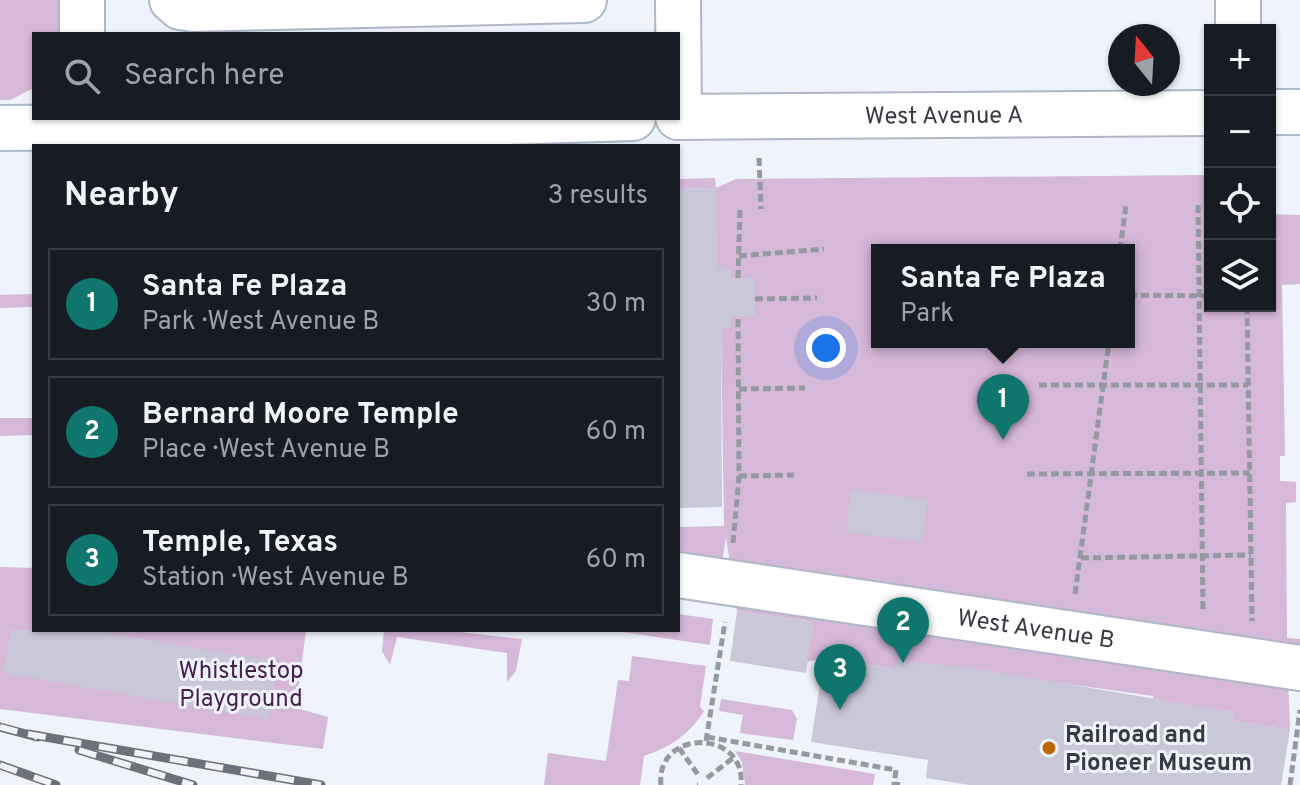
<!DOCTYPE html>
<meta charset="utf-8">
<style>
:root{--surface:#171b24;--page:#242831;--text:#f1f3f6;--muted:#9ea1a6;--line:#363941;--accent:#0f766e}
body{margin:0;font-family:Overpass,sans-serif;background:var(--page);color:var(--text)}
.controls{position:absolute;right:24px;top:24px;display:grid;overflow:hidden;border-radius:0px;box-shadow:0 2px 6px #0004}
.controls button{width:72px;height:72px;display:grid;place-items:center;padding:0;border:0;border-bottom:2px solid var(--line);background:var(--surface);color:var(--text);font:40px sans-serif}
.compass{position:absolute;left:1108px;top:24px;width:72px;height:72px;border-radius:50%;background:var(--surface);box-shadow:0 2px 6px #0004;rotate:342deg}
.you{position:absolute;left:826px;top:348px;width:28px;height:28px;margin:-20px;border:6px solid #fff;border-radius:50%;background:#1a73e8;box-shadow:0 0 0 12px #1a73e833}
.badge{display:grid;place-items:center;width:52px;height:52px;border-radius:50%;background:var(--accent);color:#fff;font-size:26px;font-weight:700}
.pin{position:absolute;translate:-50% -66px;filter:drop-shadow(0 2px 4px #0008)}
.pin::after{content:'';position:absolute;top:42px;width:28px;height:24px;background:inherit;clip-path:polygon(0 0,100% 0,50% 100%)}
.popup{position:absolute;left:871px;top:244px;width:264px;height:104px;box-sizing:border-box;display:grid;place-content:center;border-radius:0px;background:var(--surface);filter:drop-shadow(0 2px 6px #0005);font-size:26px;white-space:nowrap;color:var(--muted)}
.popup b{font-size:30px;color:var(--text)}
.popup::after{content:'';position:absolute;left:50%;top:100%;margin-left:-16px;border:16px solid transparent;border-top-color:var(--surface)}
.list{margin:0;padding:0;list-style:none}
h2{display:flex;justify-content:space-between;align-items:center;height:104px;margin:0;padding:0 32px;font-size:34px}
h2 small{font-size:26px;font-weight:400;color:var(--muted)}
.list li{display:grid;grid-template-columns:52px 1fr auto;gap:24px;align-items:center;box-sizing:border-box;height:112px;margin:0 16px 16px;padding:0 16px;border:2px solid var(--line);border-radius:0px}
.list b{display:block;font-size:30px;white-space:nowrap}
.list p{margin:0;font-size:26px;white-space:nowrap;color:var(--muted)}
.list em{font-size:26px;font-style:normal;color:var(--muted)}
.icon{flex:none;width:44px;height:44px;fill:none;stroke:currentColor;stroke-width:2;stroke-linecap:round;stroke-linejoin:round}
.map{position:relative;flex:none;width:1300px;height:785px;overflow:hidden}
.search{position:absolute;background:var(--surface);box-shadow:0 2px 6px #0004;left:32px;top:32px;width:648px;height:88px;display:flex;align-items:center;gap:20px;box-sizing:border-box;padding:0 28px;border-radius:0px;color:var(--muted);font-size:30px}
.panel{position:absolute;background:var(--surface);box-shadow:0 2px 6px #0004;left:32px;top:144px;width:648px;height:488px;border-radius:0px}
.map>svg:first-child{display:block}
.green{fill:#d6b8d8;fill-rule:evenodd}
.building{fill:#cac7d9}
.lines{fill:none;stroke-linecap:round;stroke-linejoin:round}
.minor-casing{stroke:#afb8c8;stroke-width:48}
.path{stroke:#959aa2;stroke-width:5;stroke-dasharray:8 4;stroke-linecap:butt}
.minor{stroke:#fff;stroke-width:44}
.rail-casing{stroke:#6d7178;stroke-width:9}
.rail{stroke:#eef3fd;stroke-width:6;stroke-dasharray:18;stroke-linecap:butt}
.poi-dot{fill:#be6600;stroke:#eef3fd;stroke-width:3}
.labels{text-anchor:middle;stroke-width:6;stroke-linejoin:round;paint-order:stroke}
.street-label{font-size:24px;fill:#383c42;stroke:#eef3fd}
.park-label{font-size:24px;fill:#481e4c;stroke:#eef3fd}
.poi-label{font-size:24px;font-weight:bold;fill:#383c42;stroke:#eef3fd;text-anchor:start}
</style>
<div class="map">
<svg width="1300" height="785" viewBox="0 0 1300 785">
<rect width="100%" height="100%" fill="#eef3fd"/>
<g class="green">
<path d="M0,0H60V34H34V88L10,100H0Z"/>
<path d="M1210,175V306H1270V214L1300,215V284L1282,285L1285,456H1280V481L1296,482V502L1286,503L1287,638L1300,639V650L1287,649L1290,730L1232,721L1233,712L1153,700V696L898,660L896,669L824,658L807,662L813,622L737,611L726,537L722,562L678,557V527L724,526L721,328L731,327V270L717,269L715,188L678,189V179L715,178L716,188L736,179ZM877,250H1129V342H877Z"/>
<path d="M34,262V340L32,307L0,308V295L32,294Z"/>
<path d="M0,418H34V464V435L0,436Z"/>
<path d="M0,567L34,568V630H306L296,708L328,717L323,749L0,709Z"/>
<path d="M678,614L713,619L710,645L609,630H678Z"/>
<path d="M384,630H443L522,639L516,671L507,682V653L397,637L390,665L382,651Z"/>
<path d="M632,656L706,666L700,707L704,711C689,735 670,747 644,756L640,785H544L548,753L606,761L618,680L629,681Z"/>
<path d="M721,699L792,710L797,719L793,740L740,733L743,715L719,711Z"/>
<path d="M735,751L875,774L873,785H745L742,762Z"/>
</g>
<g class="building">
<path d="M716,188L717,269H731V278H755V316L731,317V328H721L722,507L678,508V189Z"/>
<path d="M851,490L928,500L922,542L846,532Z"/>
<path d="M737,611L813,622L806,673L730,661Z"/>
<path d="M11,630H90L278,662L268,719L3,673Z"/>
<path d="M824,658L896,669L897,660L977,669L1234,712L1232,721L1290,730L1281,785H970L926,778L928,760L811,742Z"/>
</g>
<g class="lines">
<g class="minor-casing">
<g id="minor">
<path d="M172,0L180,7L193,9L584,0"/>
<path d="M678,0L679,117"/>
<path d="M1238,30V0"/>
<path d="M82,34V0"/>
<path d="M1270,112H1300"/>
<path id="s1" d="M678,117L1210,113"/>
<path d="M0,128L420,125L633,118"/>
<path id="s2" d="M678,575L1300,668"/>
</g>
</g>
<g class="path">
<path d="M759,158L761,209"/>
<path d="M1198,205L1203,612"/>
<path d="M1120,250L1126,205"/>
<path d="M739,256L824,249"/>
<path d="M738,278L740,210"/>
<path d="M1129,295L1210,296"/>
<path d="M755,299L817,298"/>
<path d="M1247,306L1252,621"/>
<path d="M1039,385H1248"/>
<path d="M739,389L805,388"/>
<path d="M1027,474L1250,473"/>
<path d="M739,476L794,475"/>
<path d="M733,543L739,476L738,316"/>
<path d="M1081,558L1251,555"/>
<path d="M1075,594L1109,342"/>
<path d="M707,737L896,770L894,784L903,785"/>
<path d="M706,741L725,622"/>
<path d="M679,748L699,776"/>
<path d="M707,778L733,758"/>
<path d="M661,785C655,729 746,728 741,785"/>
<path d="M697,785H698"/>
<path d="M1290,785L1300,710"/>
</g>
<use href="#minor" class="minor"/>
<g class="rail-casing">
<g id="rail">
<path d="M0,727L37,737"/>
<path d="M28,734L321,785"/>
<path d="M79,750L193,785"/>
<path d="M0,765L56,785"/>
</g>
</g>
<use href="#rail" class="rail"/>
</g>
<circle class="poi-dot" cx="1049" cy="748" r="8"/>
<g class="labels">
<g class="street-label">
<text dy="8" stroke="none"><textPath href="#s1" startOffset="266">West Avenue A</textPath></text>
<text dy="8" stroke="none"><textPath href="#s2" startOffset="362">West Avenue B</textPath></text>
</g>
<g class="park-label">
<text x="241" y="678">Whistlestop<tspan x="241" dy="28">Playground</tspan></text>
</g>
<g class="poi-label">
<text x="1065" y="742">Railroad and<tspan x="1065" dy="28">Pioneer Museum</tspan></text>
</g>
</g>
</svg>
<div class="controls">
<button>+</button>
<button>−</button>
<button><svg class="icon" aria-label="locate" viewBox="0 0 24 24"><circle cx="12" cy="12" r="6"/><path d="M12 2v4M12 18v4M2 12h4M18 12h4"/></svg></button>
<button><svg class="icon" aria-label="layers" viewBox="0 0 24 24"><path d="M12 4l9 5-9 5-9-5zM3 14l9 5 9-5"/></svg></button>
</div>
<svg class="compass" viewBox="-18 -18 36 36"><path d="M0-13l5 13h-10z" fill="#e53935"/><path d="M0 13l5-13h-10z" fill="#9ea1a6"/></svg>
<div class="you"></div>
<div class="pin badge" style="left:1003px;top:440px">1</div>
<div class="popup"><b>Santa Fe Plaza</b>Park</div>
<div class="pin badge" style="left:903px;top:663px">2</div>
<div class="pin badge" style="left:840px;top:710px">3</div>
<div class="search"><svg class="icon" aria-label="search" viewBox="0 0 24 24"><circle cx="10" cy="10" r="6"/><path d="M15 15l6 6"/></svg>Search here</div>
<section class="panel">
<h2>Nearby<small>3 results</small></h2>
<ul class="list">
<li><span class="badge">1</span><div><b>Santa Fe Plaza</b><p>Park · West Avenue B</p></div><em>30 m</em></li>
<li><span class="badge">2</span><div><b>Bernard Moore Temple</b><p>Place · West Avenue B</p></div><em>60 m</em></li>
<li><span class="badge">3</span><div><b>Temple, Texas</b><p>Station · West Avenue B</p></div><em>60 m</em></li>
</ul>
</section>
</div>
